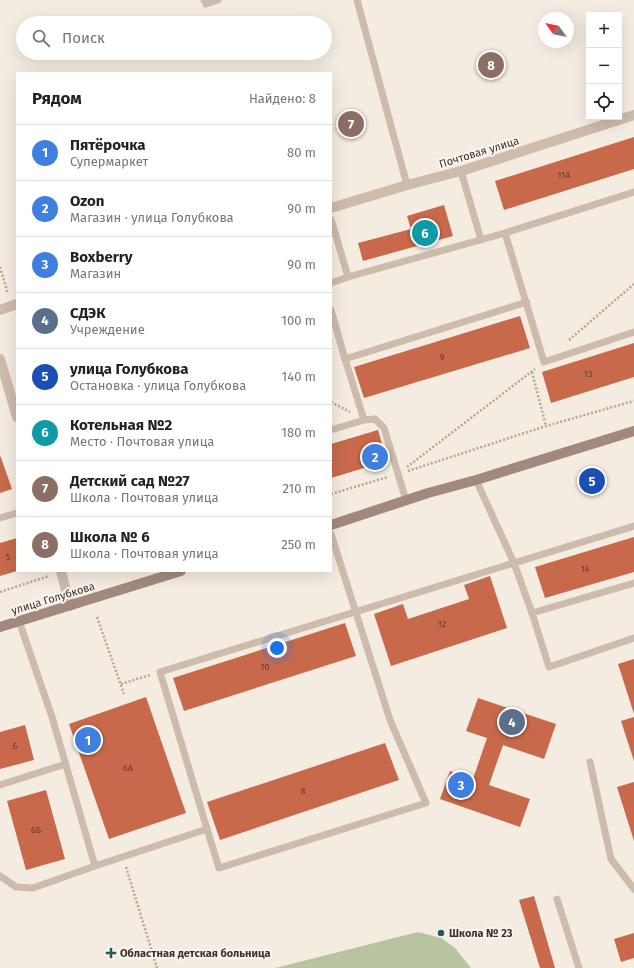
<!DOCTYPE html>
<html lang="ru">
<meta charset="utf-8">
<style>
:root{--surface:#fff;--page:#f6f6f6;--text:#222;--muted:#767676;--line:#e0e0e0;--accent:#1f5a5e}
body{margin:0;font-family:"Fira Sans",sans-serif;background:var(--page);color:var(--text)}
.controls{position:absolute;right:12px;top:12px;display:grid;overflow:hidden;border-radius:0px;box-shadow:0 4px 16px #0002}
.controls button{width:36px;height:36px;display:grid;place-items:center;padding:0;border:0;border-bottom:1px solid var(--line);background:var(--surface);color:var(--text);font:20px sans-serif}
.compass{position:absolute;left:538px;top:12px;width:36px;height:36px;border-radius:50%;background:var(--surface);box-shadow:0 4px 16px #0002;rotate:303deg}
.you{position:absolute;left:277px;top:648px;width:14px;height:14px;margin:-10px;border:3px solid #fff;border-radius:50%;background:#1a73e8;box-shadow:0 0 0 6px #1a73e833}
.badge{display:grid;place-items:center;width:26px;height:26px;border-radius:50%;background:var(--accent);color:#fff;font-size:13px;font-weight:700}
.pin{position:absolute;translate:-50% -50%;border:2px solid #fff;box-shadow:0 1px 4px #0006}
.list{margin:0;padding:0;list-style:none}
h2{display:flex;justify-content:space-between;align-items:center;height:52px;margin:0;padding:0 16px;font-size:17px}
h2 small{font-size:13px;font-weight:400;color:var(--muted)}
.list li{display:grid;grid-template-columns:26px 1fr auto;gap:12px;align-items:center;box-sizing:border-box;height:56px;padding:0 16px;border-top:1px solid var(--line)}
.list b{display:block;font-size:15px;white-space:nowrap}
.list p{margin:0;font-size:13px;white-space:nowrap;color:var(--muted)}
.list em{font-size:13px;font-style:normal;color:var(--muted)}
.icon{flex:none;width:22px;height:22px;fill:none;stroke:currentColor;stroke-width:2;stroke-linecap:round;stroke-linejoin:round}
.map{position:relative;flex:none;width:634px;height:968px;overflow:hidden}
.search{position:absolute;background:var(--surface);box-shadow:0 4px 16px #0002;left:16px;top:16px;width:316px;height:44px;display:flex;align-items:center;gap:10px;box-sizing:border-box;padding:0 14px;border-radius:22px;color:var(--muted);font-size:15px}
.panel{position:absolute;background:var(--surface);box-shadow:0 4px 16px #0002;left:16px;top:72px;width:316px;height:500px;border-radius:0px}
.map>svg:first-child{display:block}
.green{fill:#b8c4a0}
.building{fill:#c8694b}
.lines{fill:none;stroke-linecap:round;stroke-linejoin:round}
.path{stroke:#b9a596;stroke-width:2.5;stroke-dasharray:2 2;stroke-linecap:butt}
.lane{stroke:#cdbbac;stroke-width:7}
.street{stroke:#cdbbac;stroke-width:10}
.secondary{stroke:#a18a7d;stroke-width:10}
.poi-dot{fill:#1f5a5e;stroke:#fbf5ee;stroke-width:1.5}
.labels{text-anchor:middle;stroke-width:4;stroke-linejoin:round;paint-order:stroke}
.number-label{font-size:9px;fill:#5e3e33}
.street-label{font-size:11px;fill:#3b302b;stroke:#fbf5ee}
.poi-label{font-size:11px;font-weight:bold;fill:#3b302b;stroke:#fbf5ee;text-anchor:start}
</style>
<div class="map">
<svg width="634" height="968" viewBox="0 0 634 968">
<rect width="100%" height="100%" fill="#f4ebe1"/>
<path class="green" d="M418,932L441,938L455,948L471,968H275Z"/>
<g class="building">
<path d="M634,137V169L504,210L495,181Z"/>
<path d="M444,205L453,236L363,261L358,243L411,229L407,216Z"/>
<path d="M520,316L530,348L364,398L354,367Z"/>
<path d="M634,343V377L551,403L542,372Z"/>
<path d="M378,430L387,461L331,478V444Z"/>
<path d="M0,455L12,489L0,493Z"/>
<path d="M634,537V572L545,598L535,567Z"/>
<path d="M17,538V571L0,576V543Z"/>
<path d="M490,576L507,628L391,666L374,614L403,604L408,619L469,599L464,585Z"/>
<path d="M345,623L356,656L184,711L173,678Z"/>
<path d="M634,659V714L618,664Z"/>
<path d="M146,697L186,813L109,839L69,724Z"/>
<path d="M478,698L556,724L544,759L503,745L489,785L530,799L520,827L440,799L450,771L473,779L487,738L466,731Z"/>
<path d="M634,717V761L621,721Z"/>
<path d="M25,725L34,760L0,769V732Z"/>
<path d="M385,743L399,780L220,840L207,802Z"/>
<path d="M634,782V841L617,787Z"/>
<path d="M46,790L65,859L26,870L7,801Z"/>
<path d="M534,896L555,968H540L519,900Z"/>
<path d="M634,933V958L621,962L614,939Z"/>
</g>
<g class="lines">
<g class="path">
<path d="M0,267L8,294"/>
<path d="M569,340L634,284"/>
<path d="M532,372L546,426"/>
<path d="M331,402L350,412"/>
<path d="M407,467L535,369"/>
<path d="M408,471L546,426L634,401"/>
<path d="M331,494L388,477"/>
<path d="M0,592L49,576"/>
<path d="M97,617L124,694"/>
<path d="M121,684L150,675"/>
<path d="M126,867L157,968"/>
</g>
<g class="lane">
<path d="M204,0L206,4L218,0"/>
<path d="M357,0L407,185"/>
<path d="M461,171L481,240"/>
<path d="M331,219L348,277L505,233L634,192"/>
<path d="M505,233L544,362L634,332"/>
<path d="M331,283L348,277"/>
<path d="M331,310L345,359"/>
<path d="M364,420L345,359L527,302"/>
<path d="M331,430L364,420L375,419L384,428L406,500"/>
<path d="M476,480L514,563L532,613L634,583"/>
<path d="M0,518L17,513"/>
<path d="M532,613L549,667L634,638"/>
<path d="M19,621L52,717L95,866L207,829L160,672L634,526"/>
<path d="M590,762L611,859L634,889"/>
<path d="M0,785L66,764"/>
<path d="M207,829L219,868L426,803L390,720L331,534"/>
<path d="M0,876L16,887L33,888L95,866"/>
<path d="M557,899L579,968"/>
</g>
<g class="street">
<path d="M331,208L407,185L461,171L634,115"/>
<path d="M0,310L17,304"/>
<path d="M0,359L17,417"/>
<path d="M61,571L70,606"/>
</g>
<g class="secondary">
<path d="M331,525L428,493L476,480L634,431"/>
<path d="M0,627L181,571"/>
</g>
</g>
<g class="poi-dot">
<circle cx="441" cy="933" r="4"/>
<path d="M109 947h4v4h4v4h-4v4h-4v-4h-4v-4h4z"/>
</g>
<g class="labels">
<g class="number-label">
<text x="564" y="178">11А</text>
<text x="442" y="360">9</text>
<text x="588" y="377">13</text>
<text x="8" y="560">5</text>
<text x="585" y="572">14</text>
<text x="442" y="627">12</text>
<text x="265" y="670">10</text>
<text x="15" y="749">6</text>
<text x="128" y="771">6А</text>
<text x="303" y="794">8</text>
<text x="36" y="833">6Б</text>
</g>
<g class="street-label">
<text transform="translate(479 152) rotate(-17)" y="4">Почтовая улица</text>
<text transform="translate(53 598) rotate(-17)" y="4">улица Голубкова</text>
</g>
<g class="poi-label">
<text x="449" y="937">Школа № 23</text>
<text x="120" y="957">Областная детская больница</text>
</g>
</g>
</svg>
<div class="controls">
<button>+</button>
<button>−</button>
<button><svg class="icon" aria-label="locate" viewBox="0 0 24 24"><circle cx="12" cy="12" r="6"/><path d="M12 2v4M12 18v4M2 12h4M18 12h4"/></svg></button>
</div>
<svg class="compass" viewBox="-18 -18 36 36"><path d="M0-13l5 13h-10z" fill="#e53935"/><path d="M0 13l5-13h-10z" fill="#767676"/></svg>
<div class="you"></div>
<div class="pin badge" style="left:88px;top:740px;background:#3f7fe0">1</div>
<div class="pin badge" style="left:375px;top:457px;background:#3f7fe0">2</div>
<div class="pin badge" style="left:461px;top:785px;background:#3f7fe0">3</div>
<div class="pin badge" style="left:512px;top:722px;background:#5c6f8a">4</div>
<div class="pin badge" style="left:592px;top:481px;background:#1a4fb4">5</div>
<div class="pin badge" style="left:425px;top:233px;background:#0f9aa8">6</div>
<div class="pin badge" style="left:351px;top:124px;background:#8d6e63">7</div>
<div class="pin badge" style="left:491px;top:65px;background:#8d6e63">8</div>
<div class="search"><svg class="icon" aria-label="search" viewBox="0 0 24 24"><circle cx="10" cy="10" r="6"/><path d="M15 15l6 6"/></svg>Поиск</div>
<section class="panel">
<h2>Рядом<small>Найдено: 8</small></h2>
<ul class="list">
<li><span class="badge" style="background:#3f7fe0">1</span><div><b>Пятёрочка</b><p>Супермаркет</p></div><em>80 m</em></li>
<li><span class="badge" style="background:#3f7fe0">2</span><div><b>Ozon</b><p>Магазин · улица Голубкова</p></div><em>90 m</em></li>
<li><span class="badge" style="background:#3f7fe0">3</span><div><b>Boxberry</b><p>Магазин</p></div><em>90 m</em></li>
<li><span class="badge" style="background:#5c6f8a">4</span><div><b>СДЭК</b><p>Учреждение</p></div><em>100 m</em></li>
<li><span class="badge" style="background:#1a4fb4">5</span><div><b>улица Голубкова</b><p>Остановка · улица Голубкова</p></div><em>140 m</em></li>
<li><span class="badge" style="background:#0f9aa8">6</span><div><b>Котельная №2</b><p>Место · Почтовая улица</p></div><em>180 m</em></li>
<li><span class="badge" style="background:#8d6e63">7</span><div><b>Детский сад №27</b><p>Школа · Почтовая улица</p></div><em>210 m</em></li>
<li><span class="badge" style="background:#8d6e63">8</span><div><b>Школа № 6</b><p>Школа · Почтовая улица</p></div><em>250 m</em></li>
</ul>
</section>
</div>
